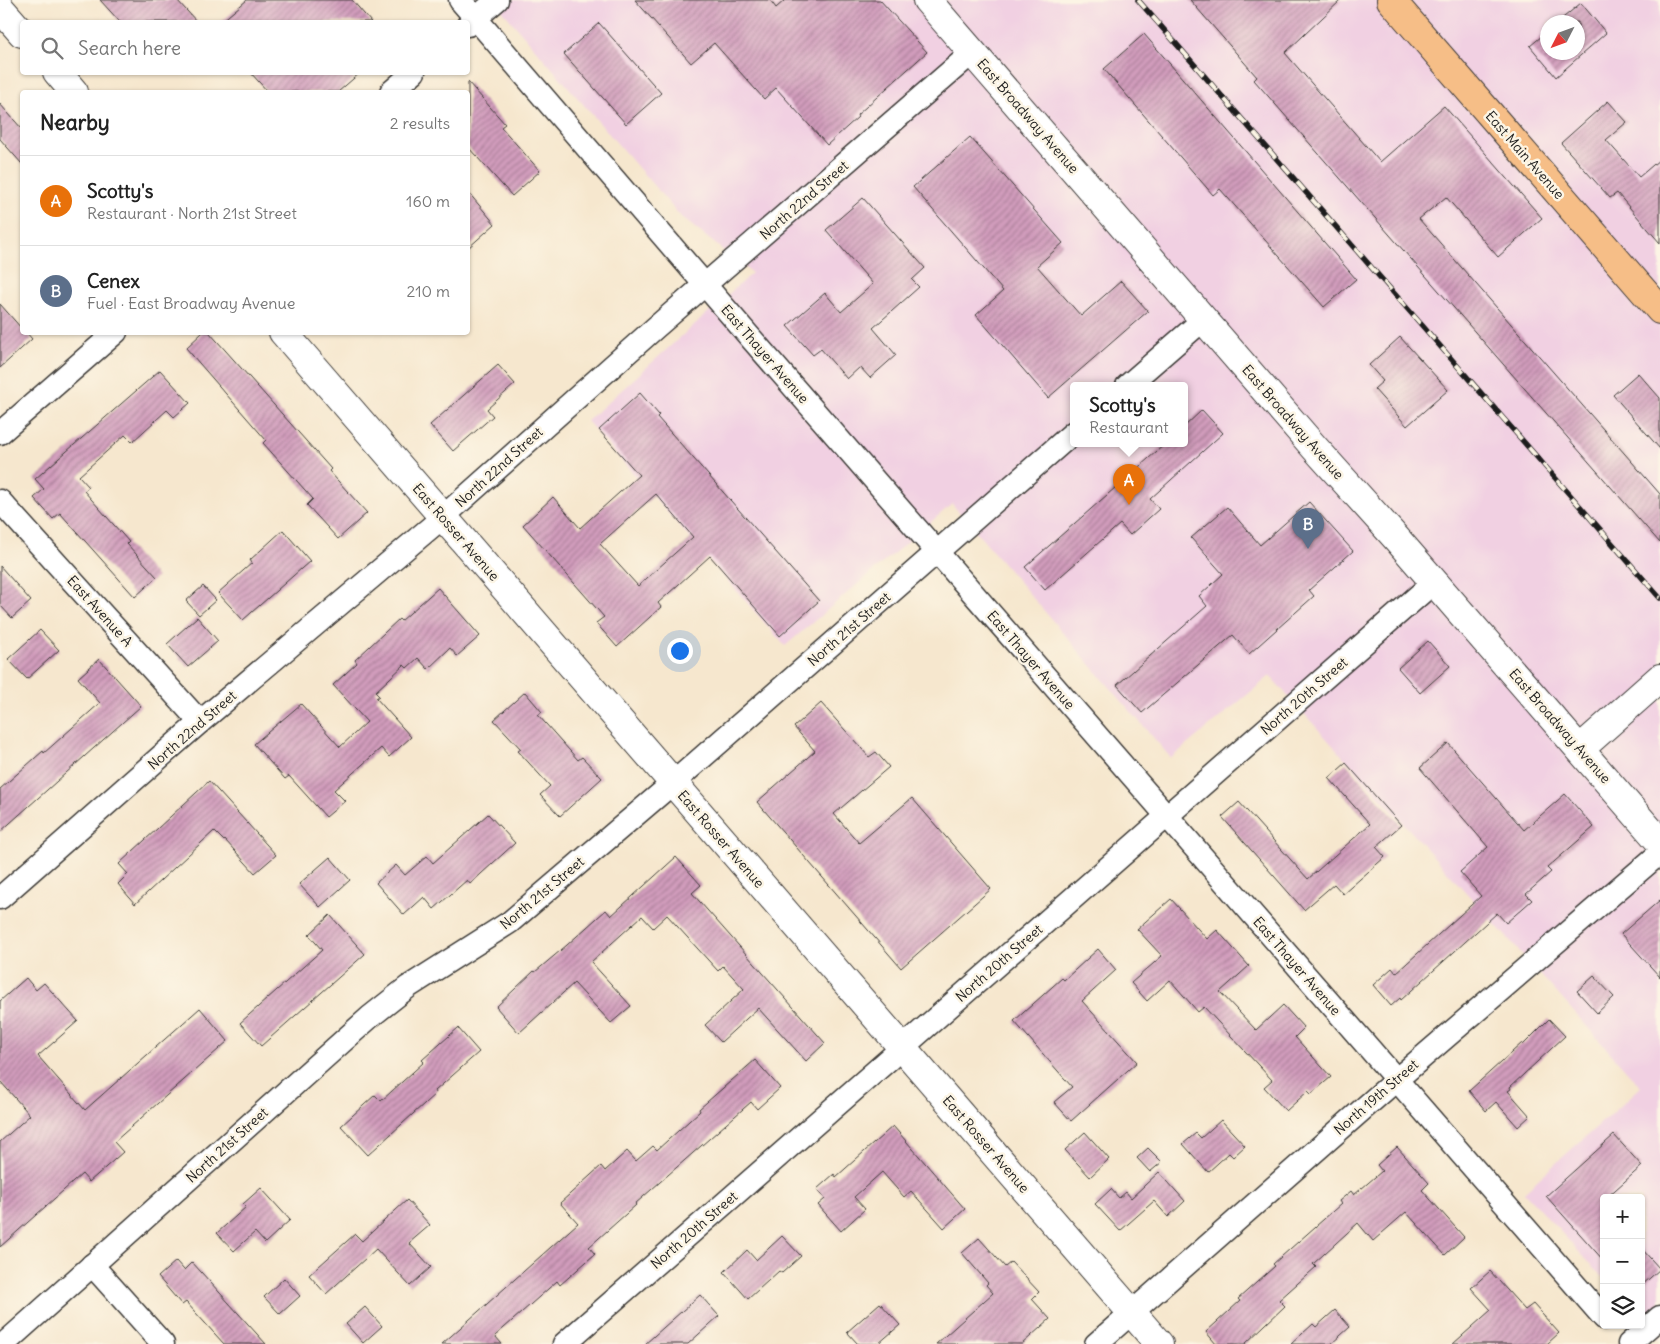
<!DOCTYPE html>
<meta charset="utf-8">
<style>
:root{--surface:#fff;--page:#f2f2f2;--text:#222;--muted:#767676;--line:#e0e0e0;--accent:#ea580c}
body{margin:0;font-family:Delius,sans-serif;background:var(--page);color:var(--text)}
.controls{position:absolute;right:15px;bottom:15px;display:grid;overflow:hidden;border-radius:5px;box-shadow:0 1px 4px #0004}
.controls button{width:45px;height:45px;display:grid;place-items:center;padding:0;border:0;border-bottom:1px solid var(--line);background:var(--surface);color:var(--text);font:25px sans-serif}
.compass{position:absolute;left:1540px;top:15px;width:45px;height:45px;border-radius:50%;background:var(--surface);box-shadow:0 1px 4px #0004;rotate:228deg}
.you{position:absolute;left:679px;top:650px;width:18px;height:18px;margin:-12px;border:4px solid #fff;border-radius:50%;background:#1a73e8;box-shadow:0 0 0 8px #1a73e833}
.badge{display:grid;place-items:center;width:32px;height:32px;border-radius:50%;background:var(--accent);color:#fff;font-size:16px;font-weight:700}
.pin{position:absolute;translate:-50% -41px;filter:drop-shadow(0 1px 2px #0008)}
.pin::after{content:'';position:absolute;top:26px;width:18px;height:15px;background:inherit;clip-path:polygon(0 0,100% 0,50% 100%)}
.popup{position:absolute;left:1070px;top:382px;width:118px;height:65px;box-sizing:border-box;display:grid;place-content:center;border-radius:5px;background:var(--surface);filter:drop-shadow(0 1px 4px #0005);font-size:16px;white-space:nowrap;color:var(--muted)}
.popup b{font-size:19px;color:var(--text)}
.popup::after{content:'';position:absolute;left:50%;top:100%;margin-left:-10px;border:10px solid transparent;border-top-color:var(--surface)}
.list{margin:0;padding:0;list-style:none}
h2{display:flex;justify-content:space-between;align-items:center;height:65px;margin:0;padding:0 20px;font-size:21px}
h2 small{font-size:16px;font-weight:400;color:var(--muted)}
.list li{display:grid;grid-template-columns:32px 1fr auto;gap:15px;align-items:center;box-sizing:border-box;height:90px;padding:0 20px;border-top:1px solid var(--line)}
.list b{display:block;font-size:19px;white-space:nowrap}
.list p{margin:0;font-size:16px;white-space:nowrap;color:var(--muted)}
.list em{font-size:16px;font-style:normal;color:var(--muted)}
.icon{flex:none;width:28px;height:28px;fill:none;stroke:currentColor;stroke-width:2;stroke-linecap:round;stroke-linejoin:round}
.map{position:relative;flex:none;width:1660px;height:1344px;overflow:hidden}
.search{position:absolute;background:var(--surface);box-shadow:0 1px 4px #0004;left:20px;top:20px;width:450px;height:55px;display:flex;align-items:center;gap:12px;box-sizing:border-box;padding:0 18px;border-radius:5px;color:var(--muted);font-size:19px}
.panel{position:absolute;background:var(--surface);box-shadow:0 1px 4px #0004;left:20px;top:90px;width:450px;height:245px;border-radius:5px}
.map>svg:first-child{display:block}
.built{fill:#f1d0e2;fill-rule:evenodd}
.building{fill:url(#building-hatch);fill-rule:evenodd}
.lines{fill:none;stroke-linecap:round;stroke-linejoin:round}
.minor-casing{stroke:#3d3a37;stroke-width:25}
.tertiary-casing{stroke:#3d3a37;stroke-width:30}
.primary-casing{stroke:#3d3a37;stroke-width:30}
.minor{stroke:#fff;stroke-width:22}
.tertiary{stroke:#fff;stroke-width:28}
.primary{stroke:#f6be87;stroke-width:28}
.rail-casing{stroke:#1c1c1c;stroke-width:5.5}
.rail{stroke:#fcf5e5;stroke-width:4;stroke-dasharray:11;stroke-linecap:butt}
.labels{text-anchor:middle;stroke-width:5;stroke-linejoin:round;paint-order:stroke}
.street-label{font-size:14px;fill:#1c1c1c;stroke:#fcf5e5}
</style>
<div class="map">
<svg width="1660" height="1344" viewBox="0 0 1660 1344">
<defs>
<pattern id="building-hatch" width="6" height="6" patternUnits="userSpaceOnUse" patternTransform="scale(1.25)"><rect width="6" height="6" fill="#d19cbc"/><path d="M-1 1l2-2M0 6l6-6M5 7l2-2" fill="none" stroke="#a97e98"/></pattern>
</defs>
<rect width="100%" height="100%" fill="#fcf5e5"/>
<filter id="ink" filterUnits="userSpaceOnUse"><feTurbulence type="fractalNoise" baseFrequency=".02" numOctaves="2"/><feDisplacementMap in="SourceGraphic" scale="10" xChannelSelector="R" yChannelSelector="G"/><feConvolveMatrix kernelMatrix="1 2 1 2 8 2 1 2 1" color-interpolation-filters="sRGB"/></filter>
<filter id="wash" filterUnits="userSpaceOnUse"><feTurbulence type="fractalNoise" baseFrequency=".0096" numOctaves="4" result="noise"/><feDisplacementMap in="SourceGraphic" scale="20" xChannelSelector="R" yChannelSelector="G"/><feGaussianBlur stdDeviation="1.12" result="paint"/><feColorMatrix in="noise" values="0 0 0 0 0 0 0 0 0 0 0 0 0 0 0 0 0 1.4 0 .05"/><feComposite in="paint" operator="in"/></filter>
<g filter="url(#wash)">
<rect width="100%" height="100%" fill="#f6e7ce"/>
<path class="built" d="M493,0H1660V1340L1641,1320V1198H1604V1279L1524,1192L1641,1087L1512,943L1270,676L1171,758L952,504L785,646L587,421L752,273L681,217ZM1548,22H1578V52H1548ZM1074,386H1184V444H1074Z"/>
<g id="blocks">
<g class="building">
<path d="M100,0H177L197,22H120Z"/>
<path d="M247,0H352L371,22H221Z"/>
<path d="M635,0H770L776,8L785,0H880L927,52L857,115L858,117L827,145L776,88L764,99L714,43L691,63Z"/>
<path d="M1190,0H1341L1285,53L1380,162L1444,106L1542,218L1498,257L1446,197L1419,219L1660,494V543L1254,80L1257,77Z"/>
<path d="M1581,3L1606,33L1556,77L1530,46L1548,31V52H1578V22H1558Z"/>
<path d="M599,23L661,93L626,124L564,54Z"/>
<path d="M1144,34L1356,279L1324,307L1220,189L1213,195L1104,69Z"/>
<path d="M250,72H361L338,92H268Z"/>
<path d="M468,82L505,124L501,127L540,171L512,196L468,147Z"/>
<path d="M1608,101L1627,122L1606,140L1639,177L1660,159V243L1617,193L1610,198L1561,143Z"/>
<path d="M0,104L22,129V164L0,139Z"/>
<path d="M970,137L1063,243L1037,266L1081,316L1121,281L1148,311L1048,398L976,315L1003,291L913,187Z"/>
<path d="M468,192L495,224L468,248Z"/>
<path d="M863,198L925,268L912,280L919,287L873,328L896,355L870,378L860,367L847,379L821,349L813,355L787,326L825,293L841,312L873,284L826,230Z"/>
<path d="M0,304L22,329V332H26L32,339L0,368Z"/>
<path d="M203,332H209L331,469L329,471L367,513L338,539L307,505L313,499L263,443L266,440L186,348Z"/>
<path d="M1400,337L1448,390L1407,426L1374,389L1383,381L1369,365Z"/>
<path d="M498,365L515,384L487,409L493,416L453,451L430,425Z"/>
<path d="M160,370L190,403L174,417L167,410L132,442L125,435L79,476L89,487L84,491L129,542L127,544L157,577L135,597L60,513L53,519L34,498L44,489L35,479Z"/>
<path d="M1638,373L1660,398V449L1613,395Z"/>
<path d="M640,393L659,415L657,417L819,601L780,636L710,556L658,603L661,607L617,647L596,623L604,617L523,525L553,497L580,528L639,475L599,430ZM656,494L693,537L638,586L600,544Z"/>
<path d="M1202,410L1223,433L1150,499L1159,509L1130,535L1120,524L1045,590L1025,567L1165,444H1184V427Z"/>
<path d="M1309,502L1353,551L1309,590L1314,596L1249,654L1233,635L1142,713L1117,685L1207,606L1199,596L1223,574L1191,538L1227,507L1260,545Z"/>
<path d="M283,530L310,561L243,620L218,593L252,563L250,560Z"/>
<path d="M0,566L31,601L12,618L0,605Z"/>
<path d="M203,586L216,600L199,615L186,601Z"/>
<path d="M438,588L480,636L457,656L450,648L428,669L418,658L407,668L404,665L375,692L379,696L376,698L411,737L389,757L381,748L334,790L345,801L326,817L289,776L285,779L254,744L301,704L340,747L367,722L333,685L357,663L355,660L399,619L401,621Z"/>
<path d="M197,617L218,641L188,667L167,644Z"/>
<path d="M40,630L59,650L27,679L8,659Z"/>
<path d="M1428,641L1450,666L1420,693L1398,668Z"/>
<path d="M99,659L141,706L0,832V789L43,751L44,753L100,703L78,678Z"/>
<path d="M525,692L542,712L538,715L578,760L582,757L602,778L560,816L540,795L550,786L518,751L521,749L494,720Z"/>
<path d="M821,703L869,757L876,752L889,767L834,814L859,843L912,798L991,889L901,968L757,802L815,751L794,727Z"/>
<path d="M1448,743L1524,830L1565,794L1594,827L1547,868L1551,872L1526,894L1532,900L1506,923L1497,913L1401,1000L1400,998L1391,1006L1373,985L1392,968L1396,973L1481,896L1460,872L1488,847L1420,768Z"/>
<path d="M1346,763L1401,825L1376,847L1385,857L1343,894L1334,884L1304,910L1222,817L1239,802L1308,879L1370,824L1329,778Z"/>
<path d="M209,781L276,855L255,873L225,840L224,841L214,831L135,904L118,884L128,874L119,864Z"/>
<path d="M488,814L515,843L470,884L467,880L434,909L424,897L404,915L376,883L396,865L405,875L427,856L433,863Z"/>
<path d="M330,857L350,880L320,907L299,884Z"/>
<path d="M676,857L701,885L692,893L825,1043L806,1061L758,1008L721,1042L705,1025L744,989L723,966L718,971L667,915L653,928L642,916L591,962L631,1006L611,1023L574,983L519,1033L496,1007L534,971L535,972L567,945L606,910L611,916Z"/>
<path d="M1171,899L1207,939L1217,930L1249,966L1220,992L1256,1030L1283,1005L1304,1028L1295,1037L1331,1077L1311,1094L1308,1091L1286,1111L1264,1087L1272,1080L1204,1007L1198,1012L1170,980L1147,1001L1131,983L1162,956L1137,929Z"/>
<path d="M1660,900V977L1621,934Z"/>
<path d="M330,915L365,954L261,1046L240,1023L322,950L309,935Z"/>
<path d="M1098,949L1116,970L1082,1001L1137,1062L1071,1121L1054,1102L1072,1087L1014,1021L1062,978L1064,980Z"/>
<path d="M1594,976L1614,997L1597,1013L1577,991Z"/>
<path d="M26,978L36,990L44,983L78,1021L38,1056L85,1110L200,1008L228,1041L114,1142L123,1152L89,1182L82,1174L0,1247V1142L30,1115L0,1081V1001Z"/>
<path d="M1549,1019L1565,1036L1510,1087L1511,1089L1508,1091L1530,1116L1518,1127L1496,1102L1486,1111L1469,1091L1522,1043L1523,1045Z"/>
<path d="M458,1028L479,1052L435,1091L436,1093L368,1155L341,1126L375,1095L381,1101L424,1062L422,1060Z"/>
<path d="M755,1060L780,1088L757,1109L751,1102L635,1204L636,1205L589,1247L595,1254L560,1285L557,1281L495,1336L502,1344H442L578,1223L560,1203L601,1166L605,1171L627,1151L636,1161L653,1146L657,1150L700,1111L699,1109Z"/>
<path d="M1221,1120L1245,1146L1233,1157L1229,1153L1208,1172L1183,1144L1196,1133L1201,1138Z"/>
<path d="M893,1126L965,1209L944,1228L911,1191L904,1197L882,1172L854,1197L865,1209L841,1231L818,1205L825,1199L817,1189L834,1174L836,1177Z"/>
<path d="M1085,1132L1109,1159L1090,1177L1065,1150Z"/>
<path d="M1614,1135L1642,1166L1606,1198H1604V1261L1546,1196Z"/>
<path d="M1397,1147L1429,1183L1422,1190L1464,1237L1445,1255L1406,1212L1373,1241L1358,1223L1313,1264L1316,1267L1279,1300L1285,1306L1245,1344H1216L1206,1332L1240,1301L1238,1299L1275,1266L1273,1264L1341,1204L1339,1201L1351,1191L1354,1195L1382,1171L1377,1165Z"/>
<path d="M1148,1148L1162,1162L1150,1172L1137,1158Z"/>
<path d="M1159,1172L1185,1201L1168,1217L1154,1201L1120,1231L1095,1204L1111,1189L1119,1198L1126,1192L1131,1198Z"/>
<path d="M261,1188L290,1220L265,1243L255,1232L234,1251L217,1233L246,1207L243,1204Z"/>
<path d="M407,1200L430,1225L409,1243L431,1267L410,1286L376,1249L326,1294L309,1275L355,1234L362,1241Z"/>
<path d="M782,1236L801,1256L782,1273L779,1271L748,1299L724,1272L747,1250L756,1260Z"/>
<path d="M979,1238L1005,1267L1011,1262L1039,1292L1032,1299L1050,1319L1022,1344H936L993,1293L986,1285L988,1283L962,1253Z"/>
<path d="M1641,1248L1660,1269L1641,1286Z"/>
<path d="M176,1261L184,1270L192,1262L266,1344H224L186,1302L182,1305L158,1277Z"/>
<path d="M1490,1271L1525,1310L1533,1304L1559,1333L1547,1344H1453L1491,1310L1471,1288Z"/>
<path d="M284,1278L300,1296L280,1314L264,1297Z"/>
<path d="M700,1295L719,1316L688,1344H645Z"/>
<path d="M880,1303L900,1325L878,1344H858L847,1332Z"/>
<path d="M365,1307L382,1326L363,1343L346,1324Z"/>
<path d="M1335,1310L1350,1327L1331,1344H1291L1313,1324L1316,1327Z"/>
</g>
</g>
</g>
<g filter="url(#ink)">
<use href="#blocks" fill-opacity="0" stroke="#3d3a37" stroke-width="1"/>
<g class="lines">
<g class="minor-casing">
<g id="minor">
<path d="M460,0L749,336L1604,1318"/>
<path d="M468,25L497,0"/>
<path d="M391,92L414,72"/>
<path d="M1127,386L1204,319"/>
<path d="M0,433L116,332"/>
<path d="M0,501L200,722"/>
<path d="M0,898L200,722L443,517L655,328L973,52"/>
<path d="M92,1265L163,1344"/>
<path d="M4,1344L370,1017L408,987L510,922L673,783L1074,432"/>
<path d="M564,1344L1434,582"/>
<path d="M1096,1344L1396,1080L1660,853"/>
<path d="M1629,1344L1660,1317"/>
</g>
</g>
<g class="tertiary-casing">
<g id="tertiary">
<path d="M927,0L1314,447L1396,538L1660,842"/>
<path d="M0,8L22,33"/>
<path d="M57,72L74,92"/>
<path d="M283,332L1159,1344"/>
<path d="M1580,749L1660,678"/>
</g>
</g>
<g class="primary-casing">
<path id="primary" d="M1391,0L1660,310"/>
</g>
<use href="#minor" class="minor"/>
<use href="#tertiary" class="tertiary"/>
<use href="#primary" class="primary"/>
<g class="rail-casing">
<path id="rail" d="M1138,0L1660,598"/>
</g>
<use href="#rail" class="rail"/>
</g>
</g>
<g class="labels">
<g class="street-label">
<text transform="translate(1028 116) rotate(49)" y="5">East Broadway Avenue</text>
<text transform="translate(1525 155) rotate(49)" y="5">East Main Avenue</text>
<text transform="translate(804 200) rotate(-41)" y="5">North 22nd Street</text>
<text transform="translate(765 354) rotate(49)" y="5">East Thayer Avenue</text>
<text transform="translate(1293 422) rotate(49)" y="5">East Broadway Avenue</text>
<text transform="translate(499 467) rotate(-42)" y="5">North 22nd Street</text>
<text transform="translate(456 532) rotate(49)" y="5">East Rosser Avenue</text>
<text transform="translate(100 611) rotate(48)" y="5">East Avenue A</text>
<text transform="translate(849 629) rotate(-41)" y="5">North 21st Street</text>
<text transform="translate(1031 660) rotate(49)" y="5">East Thayer Avenue</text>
<text transform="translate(1304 696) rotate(-41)" y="5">North 20th Street</text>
<text transform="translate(1560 726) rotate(49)" y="5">East Broadway Avenue</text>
<text transform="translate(192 730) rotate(-41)" y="5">North 22nd Street</text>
<text transform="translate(721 839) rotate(49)" y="5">East Rosser Avenue</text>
<text transform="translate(542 893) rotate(-40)" y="5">North 21st Street</text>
<text transform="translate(999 963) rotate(-41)" y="5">North 20th Street</text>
<text transform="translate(1297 966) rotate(49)" y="5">East Thayer Avenue</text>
<text transform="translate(1376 1097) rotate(-41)" y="5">North 19th Street</text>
<text transform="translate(986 1144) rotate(49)" y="5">East Rosser Avenue</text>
<text transform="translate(227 1145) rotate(-42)" y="5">North 21st Street</text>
<text transform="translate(694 1230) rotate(-41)" y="5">North 20th Street</text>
</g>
</g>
</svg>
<div class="controls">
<button>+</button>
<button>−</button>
<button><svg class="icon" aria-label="layers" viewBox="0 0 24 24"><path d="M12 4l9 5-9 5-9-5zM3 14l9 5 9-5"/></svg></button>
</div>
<svg class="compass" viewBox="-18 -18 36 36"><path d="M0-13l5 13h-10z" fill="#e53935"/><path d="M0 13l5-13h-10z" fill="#767676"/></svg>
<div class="you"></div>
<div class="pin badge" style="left:1129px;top:505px;background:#e8710a">A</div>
<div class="popup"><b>Scotty's</b>Restaurant</div>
<div class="pin badge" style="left:1308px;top:549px;background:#5c6f8a">B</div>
<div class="search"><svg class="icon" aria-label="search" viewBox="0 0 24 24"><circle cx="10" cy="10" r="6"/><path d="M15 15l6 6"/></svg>Search here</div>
<section class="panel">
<h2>Nearby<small>2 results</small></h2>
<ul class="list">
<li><span class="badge" style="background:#e8710a">A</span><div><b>Scotty's</b><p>Restaurant · North 21st Street</p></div><em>160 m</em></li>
<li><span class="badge" style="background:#5c6f8a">B</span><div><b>Cenex</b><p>Fuel · East Broadway Avenue</p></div><em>210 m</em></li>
</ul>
</section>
</div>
